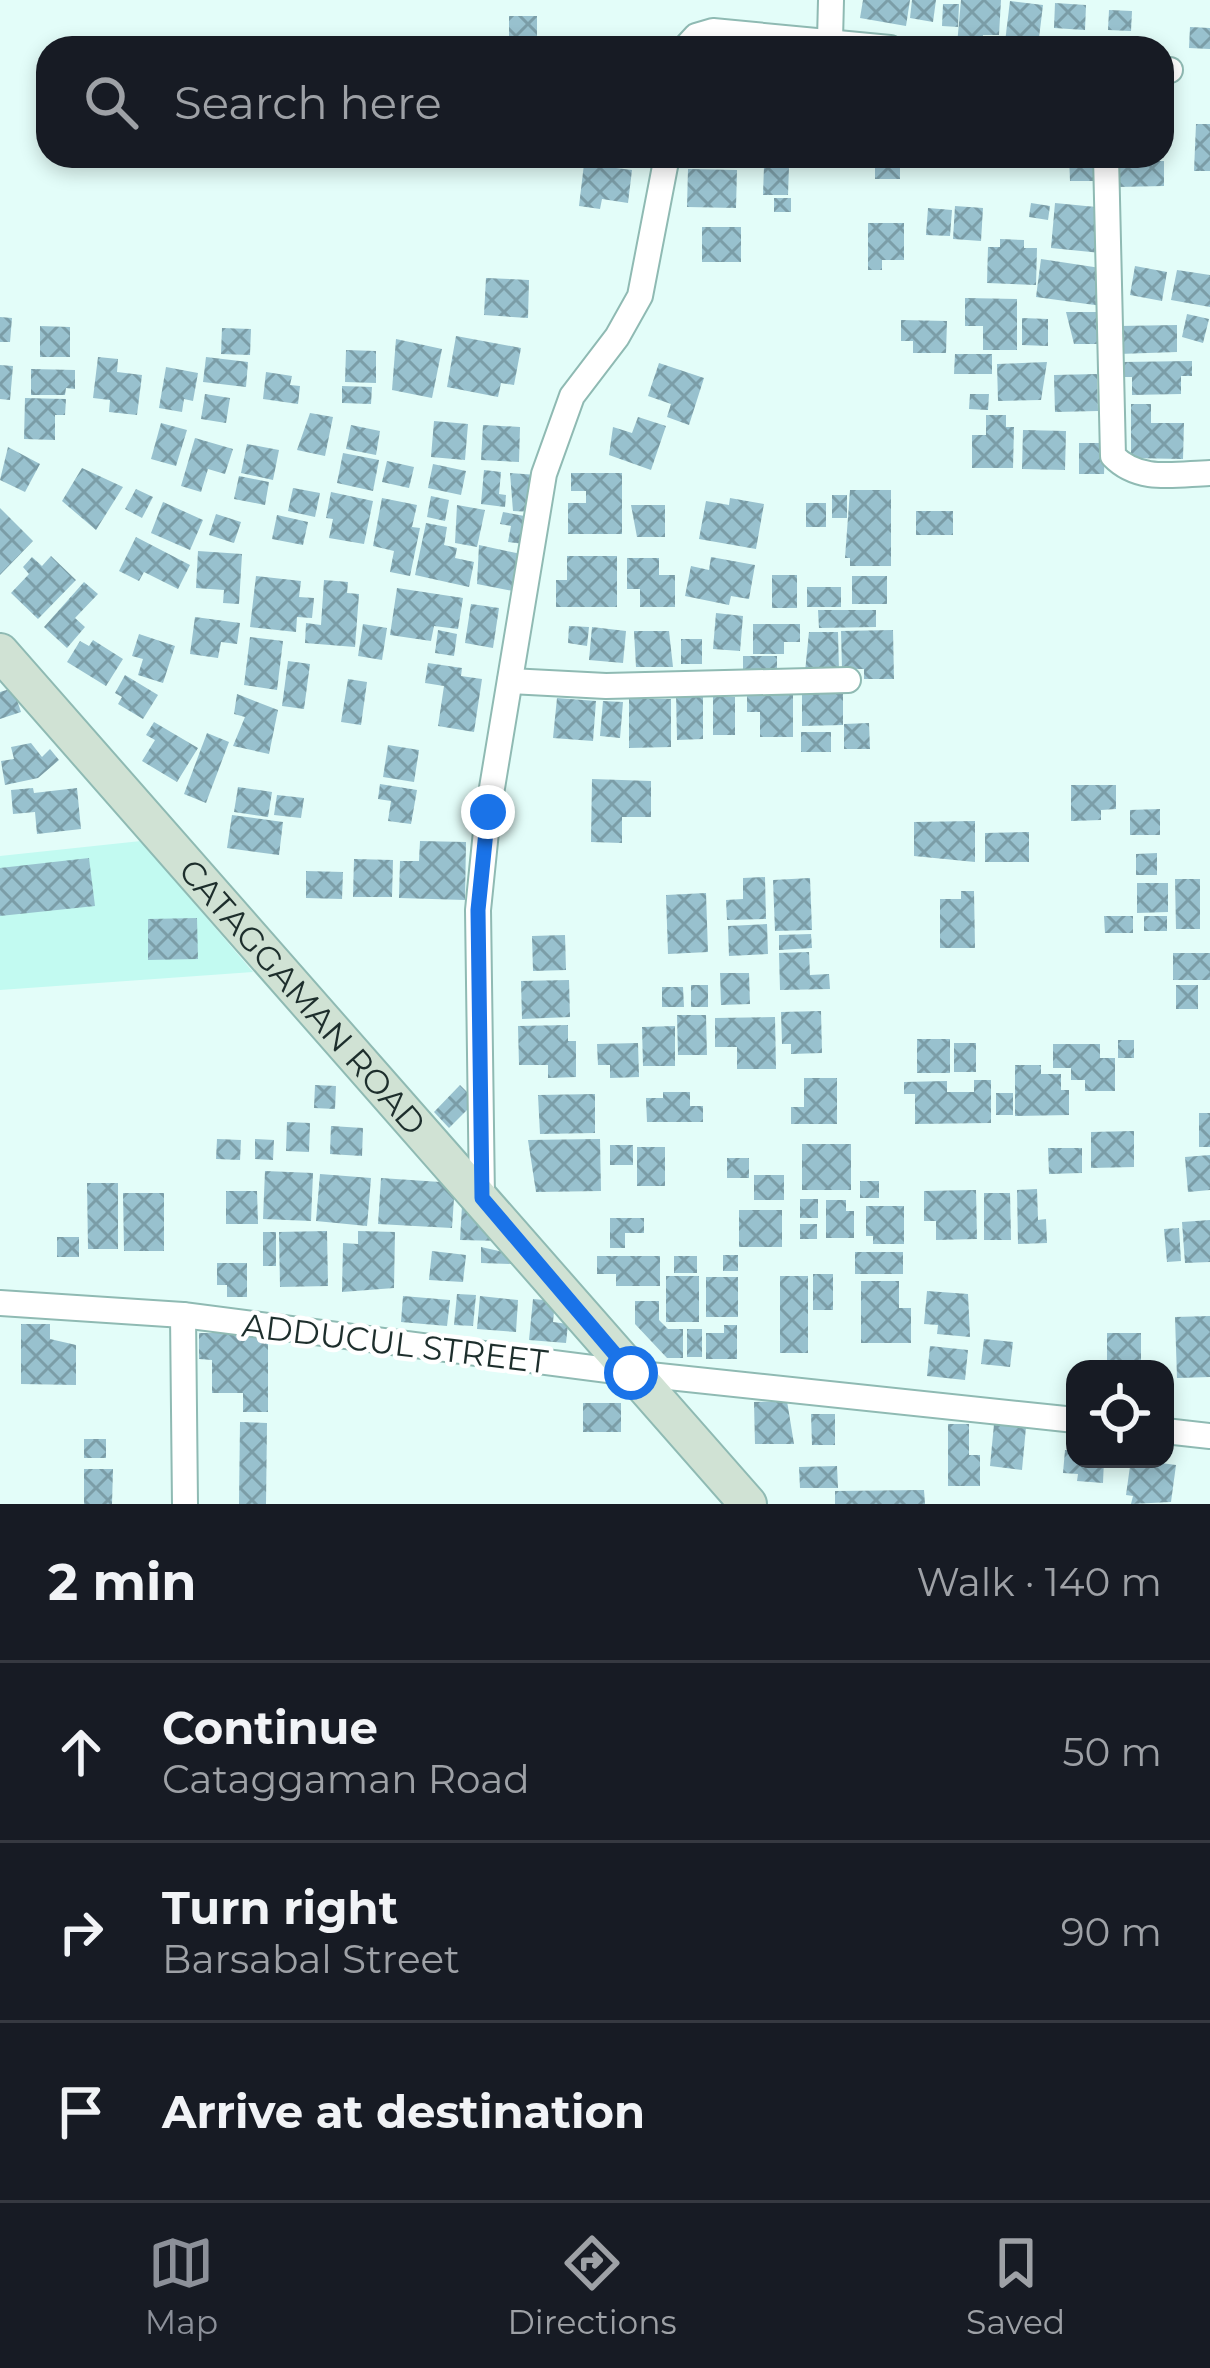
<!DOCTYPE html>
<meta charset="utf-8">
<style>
:root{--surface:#171b24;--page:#242831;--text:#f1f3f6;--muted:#9ea1a6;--line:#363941;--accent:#8c9099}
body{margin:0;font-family:Montserrat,sans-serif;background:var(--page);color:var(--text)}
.controls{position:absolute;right:36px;bottom:36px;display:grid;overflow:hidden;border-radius:24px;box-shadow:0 6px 18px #0003}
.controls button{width:108px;height:108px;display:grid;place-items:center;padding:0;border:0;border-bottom:3px solid var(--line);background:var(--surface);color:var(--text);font:60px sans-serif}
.stop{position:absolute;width:36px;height:36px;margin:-27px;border:9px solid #1a73e8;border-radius:50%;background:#fff}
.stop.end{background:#1a73e8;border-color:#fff;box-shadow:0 3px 12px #0008}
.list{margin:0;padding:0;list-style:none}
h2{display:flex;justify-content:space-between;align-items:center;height:156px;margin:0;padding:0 48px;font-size:51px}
h2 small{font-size:39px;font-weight:400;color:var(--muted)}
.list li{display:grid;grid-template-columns:78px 1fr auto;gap:36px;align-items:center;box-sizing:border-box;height:180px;padding:0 48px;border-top:3px solid var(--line)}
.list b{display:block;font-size:45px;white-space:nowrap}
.list p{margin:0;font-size:39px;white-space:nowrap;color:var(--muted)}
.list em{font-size:39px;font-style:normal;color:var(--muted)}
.icon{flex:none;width:66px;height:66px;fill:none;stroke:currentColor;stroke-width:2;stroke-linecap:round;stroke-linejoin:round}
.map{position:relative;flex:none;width:1210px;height:1504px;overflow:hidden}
.search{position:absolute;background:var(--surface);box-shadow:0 6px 18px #0003;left:36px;right:36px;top:36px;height:132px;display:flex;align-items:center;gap:30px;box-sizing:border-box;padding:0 42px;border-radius:36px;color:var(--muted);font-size:45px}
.sheet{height:696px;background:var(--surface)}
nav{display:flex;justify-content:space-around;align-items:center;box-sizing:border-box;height:168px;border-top:3px solid var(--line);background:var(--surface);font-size:33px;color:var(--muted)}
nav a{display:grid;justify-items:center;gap:6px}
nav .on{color:var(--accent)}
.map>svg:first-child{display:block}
.built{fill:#c2faf1}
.building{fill:url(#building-cross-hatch)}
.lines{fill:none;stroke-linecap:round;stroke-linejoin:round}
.street-casing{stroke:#8fbab3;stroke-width:28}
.secondary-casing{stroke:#8fbab3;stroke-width:40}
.street{stroke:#fff;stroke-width:24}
.secondary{stroke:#d0e2d4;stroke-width:36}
.route{stroke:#1a73e8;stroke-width:15}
.labels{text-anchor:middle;stroke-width:9;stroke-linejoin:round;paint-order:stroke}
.street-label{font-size:33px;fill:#1d2e2c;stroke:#fff}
</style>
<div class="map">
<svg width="1210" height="1504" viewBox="0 0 1210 1504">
<defs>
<pattern id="building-cross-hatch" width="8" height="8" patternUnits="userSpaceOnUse" patternTransform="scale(3)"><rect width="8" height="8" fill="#98c1ce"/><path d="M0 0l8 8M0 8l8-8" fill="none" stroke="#7b9da7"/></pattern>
</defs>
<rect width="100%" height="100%" fill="#e3fdf9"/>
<path class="built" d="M141,841L253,972L0,990V856Z"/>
<g class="building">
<path d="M863,0H910L906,26L860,18Z"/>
<path d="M912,0H936L933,22L910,18Z"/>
<path d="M961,0H1001L999,35H983L982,46L957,45Z"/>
<path d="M1010,1L1043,5L1038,46L1005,42Z"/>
<path d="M1055,3L1086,5L1085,30L1054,28Z"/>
<path d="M943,4H959L958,27L942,26Z"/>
<path d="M1109,10L1132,11L1131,31L1108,30Z"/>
<path d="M509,16H537V37L509,36Z"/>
<path d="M1190,27L1210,28V49L1189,48Z"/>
<path d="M1196,124H1210V171H1194Z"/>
<rect x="875" y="156" width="25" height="23"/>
<path d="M1069,156H1093V181H1070Z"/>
<path d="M1118,161H1164V186L1118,187Z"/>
<path d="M584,164L632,170L628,203L602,199L600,209L579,206Z"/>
<path d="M764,166H789L788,195H763Z"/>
<path d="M688,169L737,170L736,208L687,207Z"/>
<rect x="774" y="198" width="17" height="14"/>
<path d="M1031,203L1050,206L1048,220L1029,217Z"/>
<path d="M1055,203L1106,208L1101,253L1051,248Z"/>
<path d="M955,206L983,208L981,241L953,239Z"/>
<path d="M928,208L952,210L950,236L926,235Z"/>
<path d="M868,223H904V260H882V270H868Z"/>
<rect x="702" y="227" width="39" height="35"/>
<path d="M1000,239L1024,240V248H1037L1036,285L987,283L988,247H1000Z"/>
<path d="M1041,259L1107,269L1102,306L1036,297Z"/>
<path d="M1135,266L1167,272L1162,301L1130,295Z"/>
<path d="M1177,270L1210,275V307L1171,300Z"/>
<path d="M486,278L529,280L528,318L484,315Z"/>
<path d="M965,298L1017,299V350H983V326H965Z"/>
<path d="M1066,312H1097L1102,344H1074Z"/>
<path d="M1187,314L1209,319L1203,343L1182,337Z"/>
<path d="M0,317L12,318L10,342H0Z"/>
<path d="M1022,318L1048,319V346L1022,345Z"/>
<path d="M901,320L947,321L946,353H913V341H901Z"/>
<path d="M1177,325V352L1119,354V326Z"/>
<path d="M40,326L70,327V357H40Z"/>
<path d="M222,328L251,329L250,355L221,354Z"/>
<path d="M456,336L521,348L514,385L501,383L498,397L447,387Z"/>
<path d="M396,339L442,349L432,398L392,390Z"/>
<path d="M346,350L376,351V383L345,382Z"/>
<path d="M955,354H992V374H954Z"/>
<path d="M98,357L118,359L117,372L142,375L137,415L109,412L110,400L93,398Z"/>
<path d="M206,357L248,362L246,387L203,382Z"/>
<path d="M1192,361V376H1181V394L1132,395V377H1122V362Z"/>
<path d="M1047,362L1041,400L998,401L997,364Z"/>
<path d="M659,363L704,378L689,425L667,417L671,404L648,396Z"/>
<path d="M0,365L13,366L10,400L0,399Z"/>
<path d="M166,367L198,373L193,401L184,399L182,412L159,408Z"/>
<path d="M31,369L75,370V389L66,388L65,395H31Z"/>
<path d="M266,372L292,376L290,385L300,386L298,404L263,399Z"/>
<path d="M1097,374L1098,411L1055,412L1054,375Z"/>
<path d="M342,386L372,387L371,404L342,403Z"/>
<path d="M205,394L230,398L226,423L201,419Z"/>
<path d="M970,394H989L988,410L969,409Z"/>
<path d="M25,398L66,399L65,415H55V440L24,439Z"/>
<path d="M1131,404H1151V423H1184L1183,459L1131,458Z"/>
<path d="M310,413L333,417L325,456L297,450Z"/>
<path d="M986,415H1006V427H1014L1013,468H972V435H986Z"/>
<path d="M638,417L666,426L651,470L609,455L613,427L632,433Z"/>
<path d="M434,421L468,424L465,460L431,457Z"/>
<path d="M161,423L187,430L176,466L151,459Z"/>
<path d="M351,425L380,431L376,455L346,449Z"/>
<path d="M483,425L520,427L519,462L481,460Z"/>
<path d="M1023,430L1066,431L1065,470L1022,469Z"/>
<path d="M195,438L233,449L225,474L208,469L201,492L181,486Z"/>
<path d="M1079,443H1105L1104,474H1079Z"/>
<path d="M247,444L279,450L273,480L241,473Z"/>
<path d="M8,447L40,464L25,492L0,480Z"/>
<path d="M343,453L379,460L373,491L337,483Z"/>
<path d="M387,461L414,467L409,488L382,482Z"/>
<path d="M433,464L466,471L461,495L428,488Z"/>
<path d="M82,468L123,487L96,530L62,501Z"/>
<path d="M484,470L501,472L499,494L506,495L505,507L481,504Z"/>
<path d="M510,473L537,475L533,512L513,511Z"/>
<path d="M571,473H622V534H568V503H586V491H571Z"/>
<path d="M239,476L269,482L265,505L234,499Z"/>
<path d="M293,488L320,493L315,517L288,511Z"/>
<path d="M136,489L153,497L142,518L125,509Z"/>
<path d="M850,490H891V566H850V558H845Z"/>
<path d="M331,492L373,501L364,544L329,538L333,519L326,518Z"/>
<rect x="832" y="495" width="15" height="23"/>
<path d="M431,496L449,500L445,521L427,517Z"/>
<path d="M382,498L417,505L412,527L420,528L410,576L390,572L394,551L373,546Z"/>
<path d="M730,498L764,504L756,549L699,539L706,501L729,505Z"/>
<path d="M163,502L203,520L190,550L151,533Z"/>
<rect x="806" y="503" width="20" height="24"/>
<path d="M457,505L485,510L477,547L455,543Z"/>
<path d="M631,505H665V537H637Z"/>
<path d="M0,508L33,541L0,575Z"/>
<rect x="916" y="511" width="37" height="24"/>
<path d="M503,512L530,517L524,544L508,542L511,526L500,524Z"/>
<path d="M216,514L241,522L234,543L209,535Z"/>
<path d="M277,515L308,522L303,545L272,539Z"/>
<path d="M426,523L447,527L444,545L457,548L455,558L474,562L469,587L415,575Z"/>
<path d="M136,537L190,565L178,589L144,572L139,581L119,571Z"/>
<path d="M479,545L521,554L513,591L477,584Z"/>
<path d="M198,551L242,554L239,604L223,603L224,590L196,588Z"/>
<path d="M51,556L76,580L38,619L11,593L29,574L23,567L32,557L42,566Z"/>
<path d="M567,556H617V607H556V580H567Z"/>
<path d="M711,557L755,565L749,599L731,596L729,605L685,596L691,566L709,570Z"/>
<path d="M627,558H659V575H675V607H640V589H627Z"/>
<rect x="772" y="575" width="25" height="33"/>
<path d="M256,576L301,581L299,597L314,598L312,618L297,617L296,632L250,627Z"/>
<rect x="852" y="576" width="35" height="28"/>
<path d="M324,580L348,582L347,593L359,594L355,647L305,643L306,623L321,625Z"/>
<path d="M84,582L98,594L75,618L85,627L67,648L44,627Z"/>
<rect x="807" y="587" width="34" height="20"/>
<path d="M397,588L463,598L458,629L434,626L431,641L390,635Z"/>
<path d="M471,604L499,608L493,648L465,643Z"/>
<path d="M818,610H876V627L819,628Z"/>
<path d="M716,613L743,616L740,651L713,649Z"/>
<path d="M195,617L240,623L237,644L221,642L218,658L190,654Z"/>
<path d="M363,624L387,628L382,660L358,656Z"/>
<path d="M753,624H800V642H784V654H753Z"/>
<path d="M569,626L589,627L587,646L568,643Z"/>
<path d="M592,627L626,631L623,663L589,660Z"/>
<path d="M438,630L457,634L454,656L435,653Z"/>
<path d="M893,630L894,679H864V669H842L841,631Z"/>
<path d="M634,631H669L673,667H636Z"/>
<path d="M809,632H838L839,671L805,672Z"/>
<path d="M139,634L175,646L163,683L138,675L143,659L132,656Z"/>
<path d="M250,637L283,641L277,690L244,685Z"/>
<rect x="681" y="639" width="21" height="25"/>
<path d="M93,640L123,659L106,686L67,662L80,641L89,646Z"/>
<rect x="743" y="656" width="34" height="17"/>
<path d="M288,661L310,664L304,709L282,706Z"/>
<path d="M428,663L462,668L461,676L482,679L474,732L438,726L444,686L425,683Z"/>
<path d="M125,675L158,695L143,719L118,704L122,697L115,693Z"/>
<path d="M348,679L367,682L361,725L341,722Z"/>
<path d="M843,687V725L802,726V688Z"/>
<path d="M13,688L21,712L0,719V692Z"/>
<path d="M676,692H703V739L677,740Z"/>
<path d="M237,694L278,710L269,754L233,746L245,717L234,714Z"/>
<path d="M747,694H793V737H760V712H747Z"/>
<rect x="713" y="697" width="22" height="38"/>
<path d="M557,698L596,701L593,741L553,738Z"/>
<path d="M629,699H671V747L629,748Z"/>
<path d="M603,701L623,702L620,738L600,736Z"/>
<path d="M154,722L198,748L177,782L142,761L155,740L146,735Z"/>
<path d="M869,723L870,749H844V724Z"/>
<rect x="801" y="732" width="30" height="20"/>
<path d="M207,733L229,742L206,803L184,794Z"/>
<path d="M31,743L42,757L50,749L59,760L38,778L5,785L1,761L14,759L11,747Z"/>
<path d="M388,745L419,750L414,782L383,777Z"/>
<path d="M592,779L651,781V817H622V843L591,842Z"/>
<path d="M380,784L417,790L411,824L388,821L391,801L378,799Z"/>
<path d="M1071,785H1116V809L1101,810V820L1071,821Z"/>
<path d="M238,787L272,792L268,817L234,812Z"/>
<path d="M33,788L34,793L77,788L81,829L37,834L35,812L13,814L11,790Z"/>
<path d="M277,795L304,798L301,818L274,815Z"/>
<path d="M1160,809V835H1130V810Z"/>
<path d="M232,815L283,822L279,855L227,848Z"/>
<path d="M975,821V862L914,856V822Z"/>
<path d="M1029,832V862H985V833Z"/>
<path d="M420,841L466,842L465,900L399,898L400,861H419Z"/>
<path d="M1157,853V875H1136V854Z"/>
<path d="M89,858L95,906L0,916V868Z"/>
<path d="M354,859L393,860L392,897H353Z"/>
<path d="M306,871L343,872L342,899L306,898Z"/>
<path d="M765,877L766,919L727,920L726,900L743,899V878Z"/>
<path d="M810,878L812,930L775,931L773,880Z"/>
<path d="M1175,879H1200V929H1176Z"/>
<path d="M1137,883H1168V912L1137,913Z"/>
<path d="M961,891H974L975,948H940V899H961Z"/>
<path d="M706,893L708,952L668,954L666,895Z"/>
<path d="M1104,916H1133V933H1105Z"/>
<rect x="1144" y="916" width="23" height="15"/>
<path d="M197,918L198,959L148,960V919Z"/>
<path d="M767,924L768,954L729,956L728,926Z"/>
<path d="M811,934L812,948L779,950V935Z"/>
<path d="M565,935L566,970L533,971L532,936Z"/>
<path d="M809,952L810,975L829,974L830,989L780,990L779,953Z"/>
<rect x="1173" y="953" width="37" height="27"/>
<path d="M720,973H749L750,1004L721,1005Z"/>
<path d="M569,980L570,1017L522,1019L521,981Z"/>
<rect x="691" y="985" width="17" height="22"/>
<rect x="1176" y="985" width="22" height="24"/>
<path d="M662,987H683L684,1007H662Z"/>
<path d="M821,1011L822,1053L791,1054V1044H782L781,1012Z"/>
<path d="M677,1015H706L707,1055H678Z"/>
<path d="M775,1017L776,1069H737V1047H715V1018Z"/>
<path d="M568,1025V1041H576V1077L548,1078V1065H519L518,1026Z"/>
<path d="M675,1026V1066H643L642,1027Z"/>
<rect x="917" y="1039" width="33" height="34"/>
<rect x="1118" y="1040" width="16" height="18"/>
<path d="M638,1043L639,1077L610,1078V1065H598L597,1044Z"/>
<rect x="954" y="1043" width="22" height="29"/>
<path d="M1053,1044H1100V1058H1115V1091H1085V1080H1071V1068H1053Z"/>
<path d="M1015,1065H1041V1074H1061V1090H1069V1115L1015,1116Z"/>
<path d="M804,1078H837V1124H791V1107H804Z"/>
<path d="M974,1080H991V1123L915,1124V1094H904V1082L947,1081V1092H974Z"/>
<path d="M315,1085L336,1086L335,1109L314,1108Z"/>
<path d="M460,1085L476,1101L449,1128L434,1112Z"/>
<path d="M663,1092H690V1106H703V1122H647L646,1098H663Z"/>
<rect x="996" y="1093" width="17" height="22"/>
<path d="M595,1094V1133L540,1134L538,1095Z"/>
<rect x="1199" y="1113" width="11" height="34"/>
<path d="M287,1122L310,1123L309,1152L286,1151Z"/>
<path d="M331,1126L363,1128L362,1156L330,1154Z"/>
<path d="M1134,1131V1167L1091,1168V1132Z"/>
<path d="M217,1139L241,1140L240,1160L216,1159Z"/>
<path d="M255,1139L274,1140L273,1160L255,1159Z"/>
<path d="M600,1139L601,1191L536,1192L528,1140Z"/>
<rect x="802" y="1144" width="49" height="46"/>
<rect x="610" y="1145" width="23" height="20"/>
<rect x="637" y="1147" width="28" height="39"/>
<path d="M1048,1148H1082V1173L1049,1174Z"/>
<path d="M1210,1155V1190L1188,1192L1185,1157Z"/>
<rect x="727" y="1158" width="22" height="20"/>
<path d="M265,1171L313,1173L311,1221L263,1219Z"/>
<path d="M320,1174L371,1178L367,1226L316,1221Z"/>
<rect x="754" y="1175" width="30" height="25"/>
<path d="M381,1178L455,1183L452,1228L378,1224Z"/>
<rect x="860" y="1181" width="19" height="17"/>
<path d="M87,1183H118V1249H88Z"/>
<path d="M1037,1189L1038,1220L1046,1219L1047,1243L1018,1244L1017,1190Z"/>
<path d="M976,1190L977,1239L936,1240V1221H924V1191Z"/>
<path d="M226,1191H257L258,1224H226Z"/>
<path d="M123,1193H164V1251H124Z"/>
<path d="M984,1193H1010L1011,1240H984Z"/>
<rect x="800" y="1199" width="18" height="19"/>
<path d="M826,1200H846V1211H854V1238H826Z"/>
<path d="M462,1206L487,1207L501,1241L460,1240Z"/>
<path d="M866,1206H904V1244H873V1236H866Z"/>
<rect x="739" y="1210" width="43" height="37"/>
<path d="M610,1218H644V1233H625V1248H610Z"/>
<path d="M1210,1220V1262L1185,1263L1182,1222Z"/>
<rect x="800" y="1224" width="17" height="15"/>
<path d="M1179,1228L1181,1261L1167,1262L1164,1229Z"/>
<path d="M327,1231L328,1286L280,1287L279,1232Z"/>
<path d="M358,1231L395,1232L394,1288L342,1292L343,1243L358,1244Z"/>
<rect x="263" y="1232" width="13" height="34"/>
<rect x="57" y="1237" width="22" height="20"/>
<path d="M481,1247L512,1254V1264L481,1263Z"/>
<path d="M432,1251L466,1255L463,1282L429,1280Z"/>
<rect x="855" y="1252" width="48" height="22"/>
<rect x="723" y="1255" width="15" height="16"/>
<path d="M597,1256H660V1286H616V1274H597Z"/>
<rect x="674" y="1256" width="23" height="17"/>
<path d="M217,1263H247V1297H227V1285H217Z"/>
<rect x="813" y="1274" width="20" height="36"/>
<rect x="666" y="1276" width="33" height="46"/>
<rect x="780" y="1276" width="28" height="77"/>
<rect x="706" y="1277" width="32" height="40"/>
<path d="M861,1281H899V1308H911V1343H861Z"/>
<path d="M927,1291L968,1294L970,1337L937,1334L938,1325L924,1324Z"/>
<path d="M457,1294L476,1295L473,1326L454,1325Z"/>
<path d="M403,1296L450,1300L447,1326L401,1322Z"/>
<path d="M480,1296L518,1300L516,1332L477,1329Z"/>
<path d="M533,1299L555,1301L553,1322L568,1324L566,1343L529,1340Z"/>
<path d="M635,1301H659V1320L668,1329H683V1358H667L635,1324Z"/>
<path d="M1210,1316V1377L1177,1378L1175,1317Z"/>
<path d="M21,1324H50V1339L76,1345V1385L21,1384Z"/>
<path d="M724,1325H737V1359H706V1333H724Z"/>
<rect x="687" y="1329" width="15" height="28"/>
<path d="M199,1333H268V1412H243V1393H212V1360L199,1359Z"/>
<rect x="1107" y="1333" width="34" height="36"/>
<path d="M984,1339L1013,1342L1010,1367L981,1364Z"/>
<path d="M930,1346L968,1350L965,1380L927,1376Z"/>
<path d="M787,1401L794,1444H755L754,1402Z"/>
<rect x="583" y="1403" width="38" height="29"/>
<path d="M811,1414H835V1445H812Z"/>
<path d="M240,1422L267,1423L266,1504H239Z"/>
<path d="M948,1424H969V1455H980V1486H948Z"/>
<path d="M994,1424L1026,1427L1022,1470L990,1466Z"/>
<rect x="84" y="1439" width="22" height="19"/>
<path d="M1065,1450L1075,1451V1459H1104L1103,1483L1077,1481L1078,1474L1063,1473Z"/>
<path d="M1131,1459L1176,1465L1171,1502L1131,1504L1133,1496L1126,1495Z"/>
<path d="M837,1466L838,1488H800L799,1467Z"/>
<path d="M84,1469H113L112,1504H84Z"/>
<path d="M924,1490L925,1504H835V1491Z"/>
</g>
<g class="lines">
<g class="street-casing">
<g id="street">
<path d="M830,40L831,0"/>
<path d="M685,48L696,36L713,31L890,48"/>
<path d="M1162,70H1170"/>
<path d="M1106,156L1113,456C1139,483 1176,474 1210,473"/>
<path d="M510,681L606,686L848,680"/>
<path d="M482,1198L478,910L488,812L544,474L572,396L617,337L640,296L667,156"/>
<path d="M0,1303L183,1315L631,1373L1075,1420"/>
<path d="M183,1315L185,1504"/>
<path d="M1165,1431L1210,1436"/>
</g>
</g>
<g class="secondary-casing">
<g id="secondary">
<path id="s1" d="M0,652L748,1504"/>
</g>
</g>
<use href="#street" class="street"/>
<use href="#secondary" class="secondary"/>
</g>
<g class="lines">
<path class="route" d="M488,812L478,910L482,1198L631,1373"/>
</g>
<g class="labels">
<g class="street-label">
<text dy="12" stroke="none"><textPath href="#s1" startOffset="459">CATAGGAMAN ROAD</textPath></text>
<text transform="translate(395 1343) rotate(7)" y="12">ADDUCUL STREET</text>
</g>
</g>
</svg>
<div class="controls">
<button><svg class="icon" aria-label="locate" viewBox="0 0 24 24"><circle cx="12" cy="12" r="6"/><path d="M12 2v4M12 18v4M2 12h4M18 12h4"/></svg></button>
</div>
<div class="stop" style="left:631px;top:1373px"></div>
<div class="stop end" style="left:488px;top:812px"></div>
<div class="search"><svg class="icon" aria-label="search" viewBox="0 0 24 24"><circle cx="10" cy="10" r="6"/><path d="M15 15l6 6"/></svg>Search here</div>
</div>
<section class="sheet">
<h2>2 min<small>Walk · 140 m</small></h2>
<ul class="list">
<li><svg class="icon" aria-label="ahead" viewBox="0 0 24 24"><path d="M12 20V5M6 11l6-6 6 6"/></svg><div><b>Continue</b><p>Cataggaman Road</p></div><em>50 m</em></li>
<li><svg class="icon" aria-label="right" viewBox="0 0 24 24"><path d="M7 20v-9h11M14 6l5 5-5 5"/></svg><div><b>Turn right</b><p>Barsabal Street</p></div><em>90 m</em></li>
<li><svg class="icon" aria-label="arrive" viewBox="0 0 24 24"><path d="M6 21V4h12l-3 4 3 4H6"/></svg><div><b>Arrive at destination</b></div></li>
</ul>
</section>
<nav>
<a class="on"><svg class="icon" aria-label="map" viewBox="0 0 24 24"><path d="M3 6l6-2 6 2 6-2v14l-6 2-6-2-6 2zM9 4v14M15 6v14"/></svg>Map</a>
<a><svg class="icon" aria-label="directions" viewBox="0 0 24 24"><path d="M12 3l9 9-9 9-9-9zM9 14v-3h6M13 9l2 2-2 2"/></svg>Directions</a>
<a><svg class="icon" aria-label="saved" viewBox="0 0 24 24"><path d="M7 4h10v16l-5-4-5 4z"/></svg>Saved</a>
</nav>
